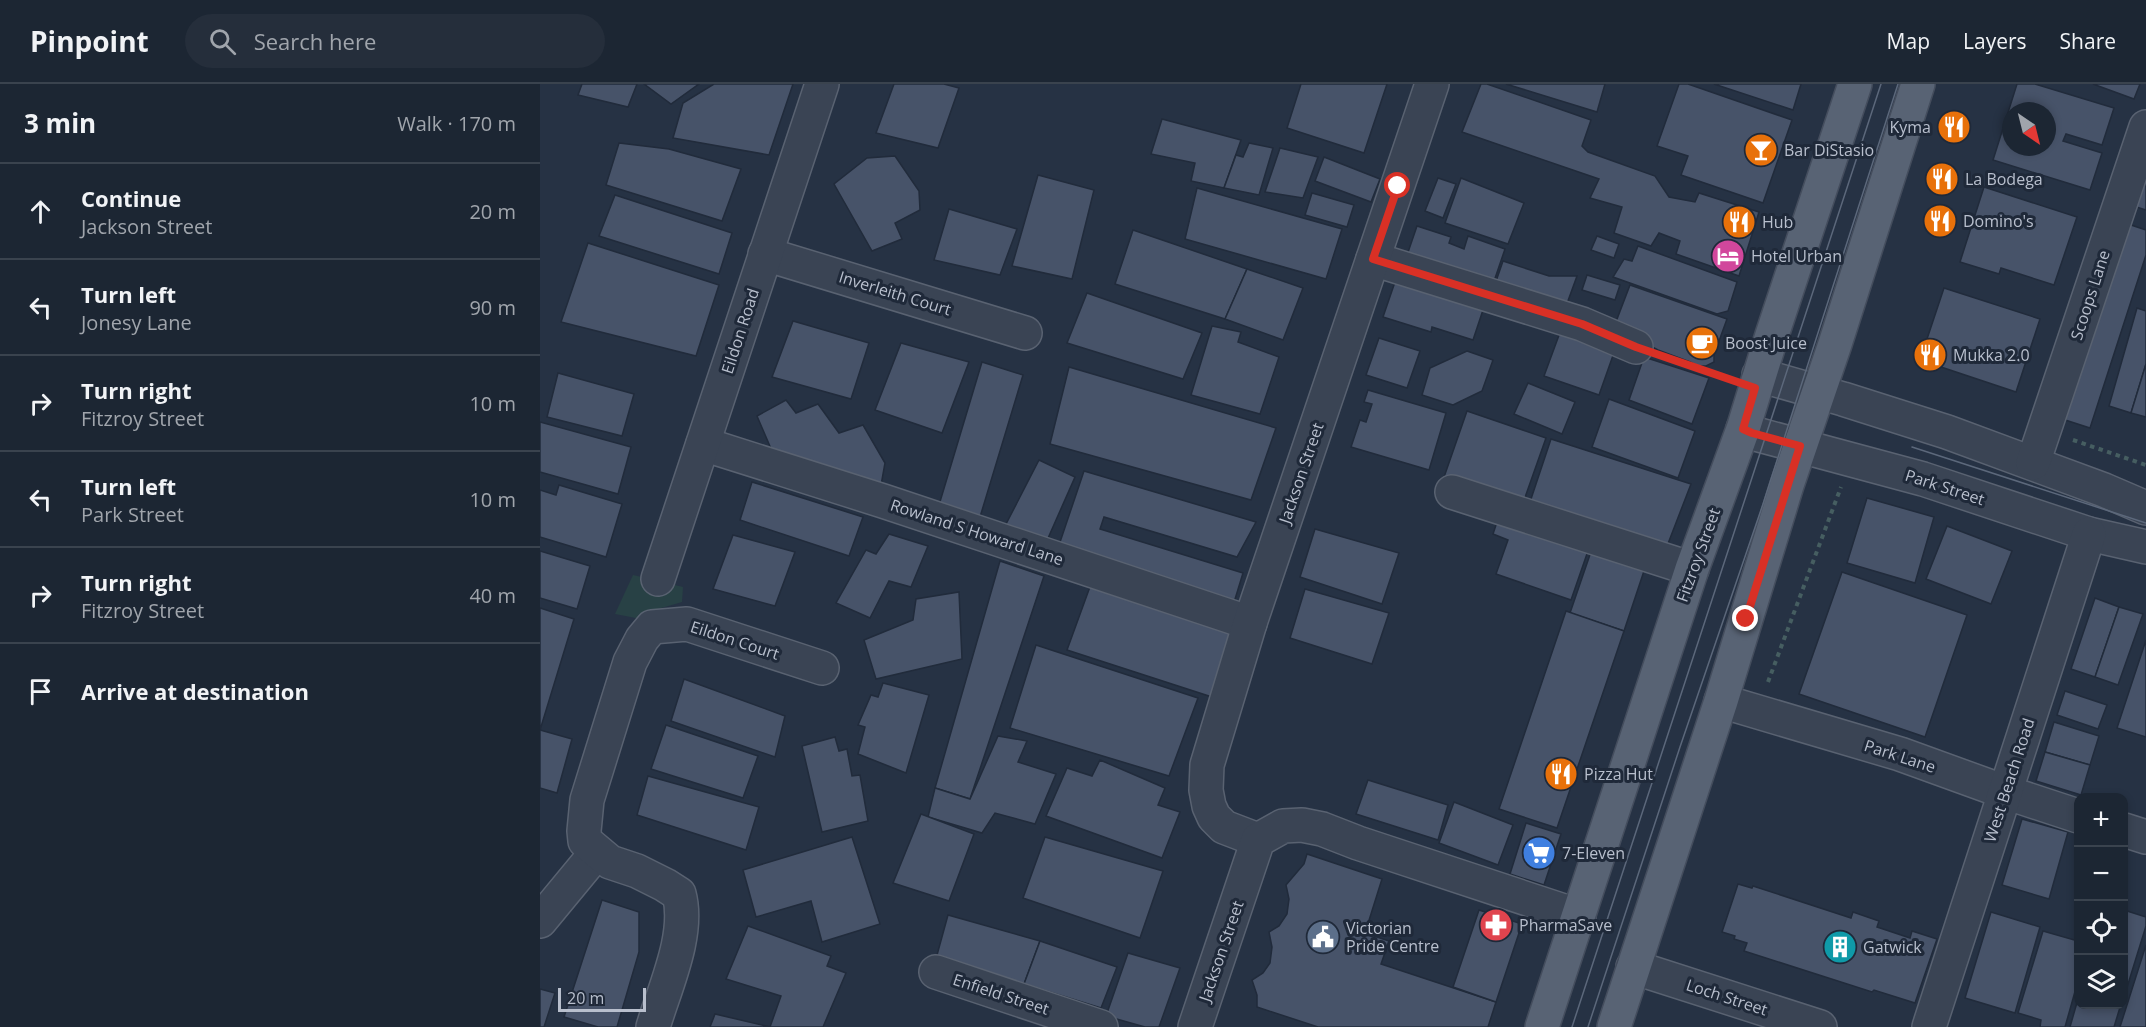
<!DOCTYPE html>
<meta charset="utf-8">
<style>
:root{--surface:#1c2633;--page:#252e3b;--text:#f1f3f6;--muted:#a0a5ac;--line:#3a434e}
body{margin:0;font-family:"Open Sans",sans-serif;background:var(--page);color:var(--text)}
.controls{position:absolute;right:18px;bottom:18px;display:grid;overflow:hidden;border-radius:12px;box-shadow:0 3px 9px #0003}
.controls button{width:54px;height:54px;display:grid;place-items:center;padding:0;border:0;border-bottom:2px solid var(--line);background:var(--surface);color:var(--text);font:30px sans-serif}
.compass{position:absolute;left:1462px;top:18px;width:54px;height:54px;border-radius:50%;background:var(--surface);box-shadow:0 3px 9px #0003;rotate:145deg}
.scale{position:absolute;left:18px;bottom:15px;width:88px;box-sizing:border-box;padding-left:6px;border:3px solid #b8bfcd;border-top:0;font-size:16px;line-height:21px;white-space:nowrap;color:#b8bfcd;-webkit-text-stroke:4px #1f2939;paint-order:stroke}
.stop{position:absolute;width:18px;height:18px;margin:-14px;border:4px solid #d93025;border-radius:50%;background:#fff}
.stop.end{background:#d93025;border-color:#fff;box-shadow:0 2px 6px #0008}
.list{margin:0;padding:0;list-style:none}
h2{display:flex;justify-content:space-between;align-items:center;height:78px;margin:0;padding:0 24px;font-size:26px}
h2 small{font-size:20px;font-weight:400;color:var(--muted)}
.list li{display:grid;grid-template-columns:39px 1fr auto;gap:18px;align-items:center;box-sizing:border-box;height:96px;padding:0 24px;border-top:2px solid var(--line)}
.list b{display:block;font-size:22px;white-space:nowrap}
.list p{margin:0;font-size:20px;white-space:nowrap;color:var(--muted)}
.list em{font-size:20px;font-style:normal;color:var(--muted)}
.icon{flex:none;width:33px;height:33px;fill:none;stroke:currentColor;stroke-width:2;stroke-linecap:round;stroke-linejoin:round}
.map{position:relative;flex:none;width:1606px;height:943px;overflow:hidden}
header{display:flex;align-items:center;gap:36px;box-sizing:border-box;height:84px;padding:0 30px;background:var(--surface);border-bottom:2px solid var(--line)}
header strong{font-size:28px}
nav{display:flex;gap:33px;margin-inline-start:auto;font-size:21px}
.search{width:420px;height:54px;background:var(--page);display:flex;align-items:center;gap:15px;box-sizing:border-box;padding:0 21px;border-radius:33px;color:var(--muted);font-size:22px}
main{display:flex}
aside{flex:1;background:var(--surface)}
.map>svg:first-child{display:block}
.green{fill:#284145}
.building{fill:#475369;stroke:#212b3b;stroke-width:1.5;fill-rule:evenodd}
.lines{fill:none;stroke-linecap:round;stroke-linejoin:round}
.minor-casing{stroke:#596271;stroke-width:36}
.major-casing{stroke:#444d5d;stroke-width:36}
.path{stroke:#465e61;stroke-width:4;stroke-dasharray:4.5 4.5;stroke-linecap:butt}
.minor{stroke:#3a4454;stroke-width:33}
.major{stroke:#586374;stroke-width:33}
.tram{stroke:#5c687b;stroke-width:1.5}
.route{stroke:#d93025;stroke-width:8}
.labels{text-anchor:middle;stroke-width:6;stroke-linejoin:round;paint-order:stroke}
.poi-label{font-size:16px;fill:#b8bfcd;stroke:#1f2939;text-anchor:start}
.street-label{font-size:16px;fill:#b8bfcd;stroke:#1f2939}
</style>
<header>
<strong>Pinpoint</strong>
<div class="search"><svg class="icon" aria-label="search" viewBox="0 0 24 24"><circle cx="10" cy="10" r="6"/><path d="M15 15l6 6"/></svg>Search here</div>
<nav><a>Map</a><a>Layers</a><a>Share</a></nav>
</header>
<main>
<aside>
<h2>3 min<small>Walk · 170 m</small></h2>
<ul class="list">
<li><svg class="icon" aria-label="ahead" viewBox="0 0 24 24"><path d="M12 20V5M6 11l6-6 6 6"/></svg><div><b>Continue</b><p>Jackson Street</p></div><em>20 m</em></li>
<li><svg class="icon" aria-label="left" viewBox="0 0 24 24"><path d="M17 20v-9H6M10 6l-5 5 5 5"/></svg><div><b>Turn left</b><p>Jonesy Lane</p></div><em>90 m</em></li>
<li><svg class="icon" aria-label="right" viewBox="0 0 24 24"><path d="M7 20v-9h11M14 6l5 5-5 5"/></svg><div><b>Turn right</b><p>Fitzroy Street</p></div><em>10 m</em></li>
<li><svg class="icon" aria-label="left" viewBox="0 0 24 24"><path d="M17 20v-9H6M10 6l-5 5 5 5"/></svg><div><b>Turn left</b><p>Park Street</p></div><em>10 m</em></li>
<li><svg class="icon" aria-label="right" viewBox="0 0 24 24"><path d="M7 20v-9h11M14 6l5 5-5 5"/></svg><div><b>Turn right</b><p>Fitzroy Street</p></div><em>40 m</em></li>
<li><svg class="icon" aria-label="arrive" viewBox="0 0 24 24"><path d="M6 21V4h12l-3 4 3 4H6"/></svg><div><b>Arrive at destination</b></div></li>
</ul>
</aside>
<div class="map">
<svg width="1606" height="943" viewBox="0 0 1606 943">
<rect width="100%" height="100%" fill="#263244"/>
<path class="green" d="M93,491L143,503L142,518L118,525L101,535L75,530Z"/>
<g class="building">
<path d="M42,0H97L88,23L38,11Z"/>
<path d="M104,0H159L131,20Z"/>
<path d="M174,0H253L229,71L133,54L143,19Z"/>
<path d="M354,0H404L419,4L398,64L336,49Z"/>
<path d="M761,0H847L824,69L747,44Z"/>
<path d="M941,0H947L1051,36L1042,62L1048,68L1115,92L1129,113L1155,118L1159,109L1219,128L1199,192L1136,170L1140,157L1119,149L1111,162L1074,149L1082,123L1050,114L1059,95L922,48Z"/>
<path d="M966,0H1065L1057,28Z"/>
<path d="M1139,0H1148L1252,36L1223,119L1141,91L1148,72L1117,62Z"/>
<path d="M1174,0H1261L1253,26Z"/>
<path d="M1477,0H1495L1574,24L1562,61L1526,50L1523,57L1562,69L1550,106L1453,76ZM1471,27H1507V63H1471Z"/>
<path d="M1553,0H1600L1594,15Z"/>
<path d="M622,35L701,56L684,104L651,97L655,79L611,70Z"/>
<path d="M79,59L129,65L201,85L182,137L66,101Z"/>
<path d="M709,59L733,64L719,111L684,104L696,71L703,73Z"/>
<path d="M1606,63V126L1587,120Z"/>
<path d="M740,64L778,73L763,114L725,108Z"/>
<path d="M355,72L379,107L380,126L355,139L362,155L332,167L294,100L327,74Z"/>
<path d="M784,73L840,95L831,118L775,97Z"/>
<path d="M498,91L554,106L532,195L472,182Z"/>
<path d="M898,94L916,100L903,134L885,127Z"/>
<path d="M921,94L984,119L968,160L905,139Z"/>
<path d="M1444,103L1537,133L1514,201L1461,184L1459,190L1420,178Z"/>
<path d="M657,104L802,145L786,195L645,155Z"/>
<path d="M772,109L814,121L807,143L765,131Z"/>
<path d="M75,111L192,149L179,190L59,152Z"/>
<path d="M409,125L477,145L460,191L394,176Z"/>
<path d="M1582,138L1606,146V171L1550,344L1519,334Z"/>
<path d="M877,142L911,153L909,159L924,165L928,152L965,165L950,209L864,180Z"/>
<path d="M593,146L707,185L685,235L575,200Z"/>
<path d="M1057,152L1079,160L1074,174L1051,166Z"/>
<path d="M48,159L179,201L156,272L21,238Z"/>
<path d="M1098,162L1197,198L1188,227L1177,230L1073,193L1084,175L1092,177Z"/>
<path d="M963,177L1009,192H1037L1025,225L953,206Z"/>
<path d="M707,185L763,204L743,256L685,235Z"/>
<path d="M1047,191L1080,201L1075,216L1042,206Z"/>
<path d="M856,195L946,217L933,256L892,243L891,248L843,233Z"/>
<path d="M1090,201L1187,235L1174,271V278L1166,282H1157L1150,278L1118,266L1074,243Z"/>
<path d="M1404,204L1500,235L1476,308L1380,276Z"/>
<path d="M547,209L662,249L643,295L527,259Z"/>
<path d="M1597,224L1606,227V280L1591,329L1569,322Z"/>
<path d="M253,237L329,259L311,315L232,293Z"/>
<path d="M672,242L701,248L698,258L739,273L720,330L651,311Z"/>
<path d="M1022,243L1076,263L1059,311L1004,292Z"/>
<path d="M839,254L880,267L867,304L826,291Z"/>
<path d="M361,259L429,278L402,349L335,326Z"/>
<path d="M927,267L953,276L942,307L913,321L882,311L890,284Z"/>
<path d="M1104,273L1169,294L1152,340L1089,316Z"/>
<path d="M442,278L483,291L440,433L399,421Z"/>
<path d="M1606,280V333L1591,329Z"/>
<path d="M529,283L736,344L711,416L510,360Z"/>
<path d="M18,289L94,310L82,352L7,333Z"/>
<path d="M988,299L1035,318L1022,350L974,330Z"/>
<path d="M828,306L906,329L889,386L811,363L820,336L826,338L832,320L824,318Z"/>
<path d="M1069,315L1155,347L1138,394L1052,363Z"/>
<path d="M246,316L256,329L278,320L299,349L323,341L345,379L340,407L235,374L217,332Z"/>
<path d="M927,327L1006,354L982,422L903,396Z"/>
<path d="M0,338L91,363L78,410L0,388Z"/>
<path d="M1011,355L1151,400L1124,470L988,424Z"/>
<path d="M499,376L535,393L505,461L464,444Z"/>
<path d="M544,387L716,438L697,473L564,433L560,445L703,489L692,525L517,467Z"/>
<path d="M212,398L323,433L309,472L200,436Z"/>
<path d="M19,401L82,420L66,473L0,453V406L16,411Z"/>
<path d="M1327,414L1394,433L1375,499L1307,479Z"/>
<path d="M959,432L1049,464L1031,516L956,490L968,456L953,450Z"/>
<path d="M1407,442L1472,467L1451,520L1386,495Z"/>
<path d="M775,445L859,469L842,520L760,493Z"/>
<path d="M349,450L388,462L371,503L349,497L330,534L296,519L326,466L336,470Z"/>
<path d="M193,451L255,468L235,522L173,505Z"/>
<path d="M1055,456L1108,475L1084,547L1030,529Z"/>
<path d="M0,467L50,482L37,525L0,514Z"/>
<path d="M460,477L504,492L430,715L395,704Z"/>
<path d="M1302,488L1427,531L1385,653L1259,610Z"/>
<path d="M551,500L693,550L672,613L527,566Z"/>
<path d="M765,505L849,529L832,580L750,554Z"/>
<path d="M419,508L422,575L336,595L324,556L373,536L376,515Z"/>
<path d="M1555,514L1579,523L1555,593L1531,585Z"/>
<path d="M1579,523L1603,530L1578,601L1555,593Z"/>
<path d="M0,524L34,535L0,646Z"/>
<path d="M1026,527L1084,547L1017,744L959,725Z"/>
<path d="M1606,556V653L1577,644Z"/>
<path d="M496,561L658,614L629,692L470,644Z"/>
<path d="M144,595L245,632L235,673L131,637Z"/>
<path d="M343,599L389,611L366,689L318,670L325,643L318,641L331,611L338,613Z"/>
<path d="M1525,607L1567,621L1558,645L1517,631Z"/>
<path d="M1514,638L1559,652L1550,681L1505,668Z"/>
<path d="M126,641L218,672L203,714L111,685Z"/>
<path d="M0,646L32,655L17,709L0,704Z"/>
<path d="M458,652L487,657L478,678L516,690L495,740L455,729L442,749L388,733L395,704L430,715Z"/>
<path d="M295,653L299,667L307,665L312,692L320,691L328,737L282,748L262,662Z"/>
<path d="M1505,668L1550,681L1541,711L1496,697Z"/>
<path d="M560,676L625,704L618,721L640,728L622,774L506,732L527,684L552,692Z"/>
<path d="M108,692L219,723L206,766L97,731Z"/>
<path d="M828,696L908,721L898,756L816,730Z"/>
<path d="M914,718L973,741L958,781L899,759Z"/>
<path d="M381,730L434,750L409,817L353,799Z"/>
<path d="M1482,735L1528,748L1509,815L1462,801Z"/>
<path d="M986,739L1021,750L1004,801L970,790Z"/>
<path d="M312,753L340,840L282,858L271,817L216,833L203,786Z"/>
<path d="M505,753L623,787L600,854L483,814Z"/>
<path d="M767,770L842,795L825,849L849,857L841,880L956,918L948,943H778L717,923V911L712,896L723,889L730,879L732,863L729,848L739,842L747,830L749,815L746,801L764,780Z"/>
<path d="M1198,800L1212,804L1213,802L1311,834L1313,828L1339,837L1337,843L1370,854L1372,847L1397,855L1375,919L1334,906L1332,908L1204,867L1207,859L1194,855L1195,852L1182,848Z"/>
<path d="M62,816L99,828V868L77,943H58L24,933Z"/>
<path d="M939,826L982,840L956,918L913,903Z"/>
<path d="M1584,826L1606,833V842L1584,913Z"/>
<path d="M1451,828L1500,843L1475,929L1425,914Z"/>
<path d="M408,831L500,857L484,900L397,871Z"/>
<path d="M208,842L291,872L287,882L306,889L283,943H170L175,930L230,943L241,912L186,895Z"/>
<path d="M1503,847L1538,857V897L1525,943H1500L1501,936L1478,929Z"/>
<path d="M500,857L577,883L561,924L484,900Z"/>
<path d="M1606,861V943H1580Z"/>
<path d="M588,869L640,884L619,943H605L566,932Z"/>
<path d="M0,905L15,909L4,943H0Z"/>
<path d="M1538,915V920H1581L1574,943H1530Z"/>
</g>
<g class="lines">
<g class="minor-casing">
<g id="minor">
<path d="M225,170L485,249"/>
<path d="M833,175L1042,240L1096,263"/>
<path d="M1219,291L1303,315L1407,348L1564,406L1606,424"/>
<path d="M1203,345L1212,349L1383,395L1549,450L1606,463"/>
<path d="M163,360L343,417L710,539"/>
<path d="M1493,379L1606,43"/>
<path d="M912,408L1152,485"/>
<path d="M118,495L282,0"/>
<path d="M1181,617L1360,670L1465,708L1538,732"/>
<path d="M1584,746L1606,753"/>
<path d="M718,756L684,743L674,733L669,722L666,706L667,681L710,539L892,0"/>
<path d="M0,837L57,768"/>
<path d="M1093,883L1280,943"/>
<path d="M396,888L561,943"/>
<path d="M113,943C125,903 150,850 139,810L125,801L97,787L70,778L45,757L44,747L47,716L90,578L102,555L112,543L147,540L282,584"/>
<path d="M655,943L718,756L743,742L762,741L782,745L818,759L1039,832"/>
<path d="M1389,943L1549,450"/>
</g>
</g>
<g class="major-casing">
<g id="major">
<path d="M1002,943L1152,485L1203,345L1232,251L1315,0"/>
<path d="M1074,943L1181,617L1247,401L1295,260L1378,0"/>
</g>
</g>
<g class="path">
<path d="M1125,273L1186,295"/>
<path d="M1533,356L1606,381"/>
<path d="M1228,598L1301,403"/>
</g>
<use href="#minor" class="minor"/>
<use href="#major" class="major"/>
<g class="tram">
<path d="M1372,363L1606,439"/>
<path d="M1032,943L1341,0"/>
<path d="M1048,943L1140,663L1223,420L1358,0"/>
</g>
</g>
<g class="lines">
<path class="route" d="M858,102L833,175L1042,240L1096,263L1215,304L1203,345L1212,349L1260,362L1206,535"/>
</g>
<defs>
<g id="restaurant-disc" transform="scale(1.725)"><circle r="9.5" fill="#e8710a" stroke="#1f2939"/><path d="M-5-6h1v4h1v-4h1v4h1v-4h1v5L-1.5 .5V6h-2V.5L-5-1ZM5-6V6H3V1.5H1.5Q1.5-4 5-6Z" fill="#fff"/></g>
<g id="bar-disc" transform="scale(1.725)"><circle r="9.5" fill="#e8710a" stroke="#1f2939"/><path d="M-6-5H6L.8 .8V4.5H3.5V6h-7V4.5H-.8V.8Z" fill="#fff"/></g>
<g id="hotel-disc" transform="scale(1.725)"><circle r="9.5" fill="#d1479c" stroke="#1f2939"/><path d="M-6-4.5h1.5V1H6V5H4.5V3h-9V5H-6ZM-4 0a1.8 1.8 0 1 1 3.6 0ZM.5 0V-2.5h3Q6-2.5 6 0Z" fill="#fff"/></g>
<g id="cafe-disc" transform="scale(1.725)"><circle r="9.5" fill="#e8710a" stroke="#1f2939"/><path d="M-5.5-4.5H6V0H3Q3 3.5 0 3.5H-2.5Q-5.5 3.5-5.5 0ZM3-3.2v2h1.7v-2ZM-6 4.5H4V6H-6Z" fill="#fff"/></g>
<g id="supermarket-disc" transform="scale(1.725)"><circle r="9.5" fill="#3f7fe0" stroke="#1f2939"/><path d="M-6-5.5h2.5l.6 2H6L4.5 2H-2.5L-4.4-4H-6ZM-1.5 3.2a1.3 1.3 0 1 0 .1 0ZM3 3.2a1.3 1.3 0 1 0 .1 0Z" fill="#fff"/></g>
<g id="pharmacy-disc" transform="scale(1.725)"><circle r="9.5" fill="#e0444e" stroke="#1f2939"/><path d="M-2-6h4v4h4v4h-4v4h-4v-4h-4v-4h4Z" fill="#fff"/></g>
<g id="civic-disc" transform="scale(1.725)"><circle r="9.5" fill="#5c6f8a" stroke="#1f2939"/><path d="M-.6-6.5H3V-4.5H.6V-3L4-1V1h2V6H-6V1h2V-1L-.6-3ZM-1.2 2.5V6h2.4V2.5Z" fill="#fff"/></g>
<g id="building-disc" transform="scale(1.725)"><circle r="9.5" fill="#0f9aa8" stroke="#1f2939"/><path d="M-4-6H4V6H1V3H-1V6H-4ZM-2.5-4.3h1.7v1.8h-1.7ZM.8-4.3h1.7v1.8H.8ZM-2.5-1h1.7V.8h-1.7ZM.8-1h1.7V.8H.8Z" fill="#fff"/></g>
</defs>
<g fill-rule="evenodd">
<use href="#restaurant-disc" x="1414" y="43"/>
<use href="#bar-disc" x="1221" y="66"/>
<use href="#restaurant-disc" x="1402" y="95"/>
<use href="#restaurant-disc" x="1400" y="137"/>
<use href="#restaurant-disc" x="1199" y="138"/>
<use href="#hotel-disc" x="1188" y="172"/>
<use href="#cafe-disc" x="1162" y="259"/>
<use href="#restaurant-disc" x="1390" y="271"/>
<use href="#restaurant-disc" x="1021" y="690"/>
<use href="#supermarket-disc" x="999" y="769"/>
<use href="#pharmacy-disc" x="956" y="841"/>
<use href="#civic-disc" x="783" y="853"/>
<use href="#building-disc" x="1300" y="863"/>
</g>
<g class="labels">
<g class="poi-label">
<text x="1391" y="49" text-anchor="end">Kyma</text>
<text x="1244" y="72">Bar DiStasio</text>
<text x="1425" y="101">La Bodega</text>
<text x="1423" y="143">Domino's</text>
<text x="1222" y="144">Hub</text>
<text x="1211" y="178">Hotel Urban</text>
<text x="1185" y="265">Boost Juice</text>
<text x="1413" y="277">Mukka 2.0</text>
<text x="1044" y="696">Pizza Hut</text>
<text x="1022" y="775">7-Eleven</text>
<text x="979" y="847">PharmaSave</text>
<text x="806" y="850">Victorian<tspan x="806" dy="18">Pride Centre</tspan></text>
<text x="1323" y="869">Gatwick</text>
</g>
<g class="street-label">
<text transform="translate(355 209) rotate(17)" y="6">Inverleith Court</text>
<text transform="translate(1550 211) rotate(-72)" y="6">Scoops Lane</text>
<text transform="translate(200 247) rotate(-72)" y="6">Eildon Road</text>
<text transform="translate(761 389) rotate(-71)" y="6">Jackson Street</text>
<text transform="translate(1405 403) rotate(18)" y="6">Park Street</text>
<text transform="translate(437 448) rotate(18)" y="6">Rowland S Howard Lane</text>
<text transform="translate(1158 471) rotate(-70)" y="6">Fitzroy Street</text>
<text transform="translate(195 556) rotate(18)" y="6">Eildon Court</text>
<text transform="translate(1360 672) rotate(18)" y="6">Park Lane</text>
<text transform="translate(1469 696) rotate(-72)" y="6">West Beach Road</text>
<text transform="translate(681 867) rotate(-71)" y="6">Jackson Street</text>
<text transform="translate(461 910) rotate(18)" y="6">Enfield Street</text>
<text transform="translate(1187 913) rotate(18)" y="6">Loch Street</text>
</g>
</g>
</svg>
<div class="controls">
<button>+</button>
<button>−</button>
<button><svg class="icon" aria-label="locate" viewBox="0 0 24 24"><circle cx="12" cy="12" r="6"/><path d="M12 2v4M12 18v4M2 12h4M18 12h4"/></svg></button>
<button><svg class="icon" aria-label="layers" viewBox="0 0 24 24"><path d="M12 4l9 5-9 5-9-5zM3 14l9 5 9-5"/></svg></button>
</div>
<svg class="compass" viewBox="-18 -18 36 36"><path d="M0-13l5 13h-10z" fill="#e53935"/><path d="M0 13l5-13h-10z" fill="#a0a5ac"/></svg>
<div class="scale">20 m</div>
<div class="stop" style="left:858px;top:102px"></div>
<div class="stop end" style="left:1206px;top:535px"></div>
</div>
</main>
